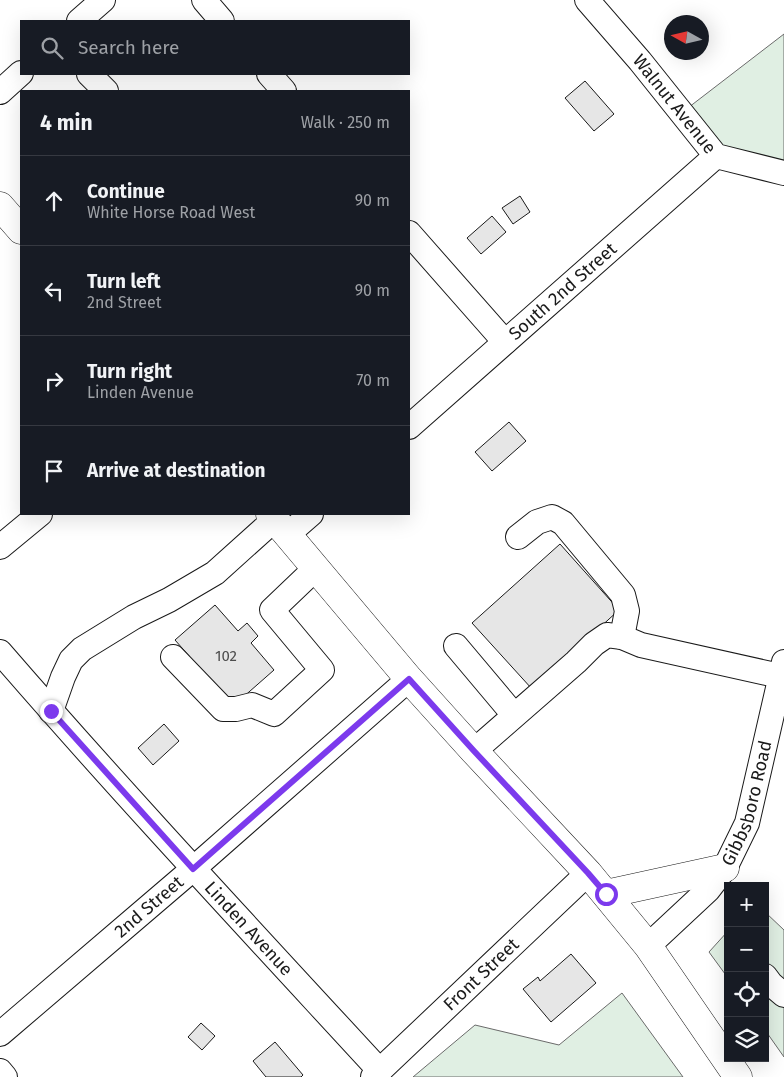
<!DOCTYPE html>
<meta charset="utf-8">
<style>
:root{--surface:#171b24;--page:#242831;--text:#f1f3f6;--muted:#9ea1a6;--line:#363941}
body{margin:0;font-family:"Fira Sans",sans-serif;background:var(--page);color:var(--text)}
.controls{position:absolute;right:15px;bottom:15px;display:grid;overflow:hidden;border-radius:0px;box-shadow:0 5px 20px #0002}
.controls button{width:45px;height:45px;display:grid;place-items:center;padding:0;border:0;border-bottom:1px solid var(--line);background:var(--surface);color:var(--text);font:25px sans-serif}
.compass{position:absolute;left:664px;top:15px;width:45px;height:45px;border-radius:50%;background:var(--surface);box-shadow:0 5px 20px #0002;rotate:278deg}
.stop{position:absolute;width:15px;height:15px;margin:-11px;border:4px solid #7c3aed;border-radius:50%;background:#fff}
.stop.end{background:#7c3aed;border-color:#fff;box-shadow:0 1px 5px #0008}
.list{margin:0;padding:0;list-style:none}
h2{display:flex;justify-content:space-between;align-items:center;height:65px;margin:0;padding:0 20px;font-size:21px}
h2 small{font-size:16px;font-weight:400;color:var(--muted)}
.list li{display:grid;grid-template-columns:32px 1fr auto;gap:15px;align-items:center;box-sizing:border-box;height:90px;padding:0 20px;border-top:1px solid var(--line)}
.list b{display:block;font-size:19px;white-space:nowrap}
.list p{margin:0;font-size:16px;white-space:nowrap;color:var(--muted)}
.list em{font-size:16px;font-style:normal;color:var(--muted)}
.icon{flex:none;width:28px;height:28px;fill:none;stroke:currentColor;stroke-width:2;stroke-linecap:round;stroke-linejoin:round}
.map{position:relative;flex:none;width:784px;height:1077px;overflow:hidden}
.search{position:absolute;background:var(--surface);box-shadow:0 5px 20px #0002;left:20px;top:20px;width:390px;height:55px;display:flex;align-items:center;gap:12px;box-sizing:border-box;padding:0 18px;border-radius:0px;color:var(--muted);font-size:19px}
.panel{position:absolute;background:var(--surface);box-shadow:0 5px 20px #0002;left:20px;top:90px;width:390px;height:425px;border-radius:0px}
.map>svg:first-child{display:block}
.green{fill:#e0efe3;stroke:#6a6a6a}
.building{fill:#e6e6e6;stroke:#1a1a1a}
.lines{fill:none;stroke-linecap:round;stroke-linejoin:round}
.minor-casing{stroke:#1a1a1a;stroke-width:26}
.major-casing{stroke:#1a1a1a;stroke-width:29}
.minor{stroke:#fff;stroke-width:24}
.major{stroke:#fff;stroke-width:28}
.route{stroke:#7c3aed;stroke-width:6}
.labels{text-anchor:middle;stroke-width:4;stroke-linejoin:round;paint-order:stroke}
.number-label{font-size:15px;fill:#4d4d4d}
.street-label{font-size:18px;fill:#1a1a1a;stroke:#fff}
</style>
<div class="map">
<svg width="784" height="1077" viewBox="0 0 784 1077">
<rect width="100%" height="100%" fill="#fff"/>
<g class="green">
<path d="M784,34V173L727,159L680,114Z"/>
<path d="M765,912L784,930V1057L765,1030Z"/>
<path d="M728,931V978L709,952Z"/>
<path d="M622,993L683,1077H413L475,1025L559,1045Z"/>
</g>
<g class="building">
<path d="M585,81L614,114L594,131L565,98Z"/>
<path d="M520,196L530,212L513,224L502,208Z"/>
<path d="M492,216L506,232L481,254L467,238Z"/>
<path d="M509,422L526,441L492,471L475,452Z"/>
<path d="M560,544L619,610L532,689L472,623Z"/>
<path d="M215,605L238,631L247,623L258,636L251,643L274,670L233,706L175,640Z"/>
<path d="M164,724L179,741L153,765L138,748Z"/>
<path d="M571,954L596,983L551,1022L523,989L538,977L540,981Z"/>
<path d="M201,1023L215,1036L202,1050L188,1037Z"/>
<path d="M275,1042L303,1075L301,1077H266L253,1061Z"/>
</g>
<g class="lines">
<g class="minor-casing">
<g id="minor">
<path d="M204,0L222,21"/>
<path id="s1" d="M587,0L640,61L716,156L784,173"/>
<path d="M79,21L103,0"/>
<path d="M89,74L106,91"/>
<path d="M269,74L284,91"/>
<path d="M0,92L21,73"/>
<path d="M409,233L505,342"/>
<path id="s2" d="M409,427L716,156"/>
<path d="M288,534L311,514"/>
<path d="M518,537L537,522L552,517L563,523L623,595L627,611L622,637"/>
<path d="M0,547L40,514"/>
<path d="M456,646L514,715"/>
<path id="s3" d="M0,652C123,794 252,932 380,1071"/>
<path d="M173,657L223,709H236L252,705L274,714L322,670L272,610L316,568"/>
<path d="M51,711L63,677L71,660L82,649L134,617L169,600L215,573L275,519"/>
<path d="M474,751L576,662L594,644L607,635L622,637L641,645L780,676"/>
<path id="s4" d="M648,946L708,890L725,868L747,823L784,662"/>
<path d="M765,976L771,984L784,995"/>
<path id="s5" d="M0,1034L193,869L409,679"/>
<path d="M0,1071L5,1077"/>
<path id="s6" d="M373,1077L588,873"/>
</g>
</g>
<g class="major-casing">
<g id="major">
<path d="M0,206L21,230"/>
<path d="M270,514L409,679L474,751L588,873L648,946L738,1077"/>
<path d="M606,894L725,868"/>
</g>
</g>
<use href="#minor" class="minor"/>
<use href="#major" class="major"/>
</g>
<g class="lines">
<path class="route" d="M51,711L193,869L409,679L474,751L588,873L606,894"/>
</g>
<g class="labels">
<g class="number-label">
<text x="226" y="661">102</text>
</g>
<g class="street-label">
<text dy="6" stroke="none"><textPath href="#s1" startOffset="136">Walnut Avenue</textPath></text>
<text dy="6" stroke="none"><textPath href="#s2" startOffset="205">South 2nd Street</textPath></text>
<text dy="6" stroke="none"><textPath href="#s4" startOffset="179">Gibbsboro Road</textPath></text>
<text dy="6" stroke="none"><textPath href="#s5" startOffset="196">2nd Street</textPath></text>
<text dy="6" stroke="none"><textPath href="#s3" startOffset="372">Linden Avenue</textPath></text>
<text dy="6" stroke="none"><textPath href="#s6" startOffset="149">Front Street</textPath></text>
</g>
</g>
</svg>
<div class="controls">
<button>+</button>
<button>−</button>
<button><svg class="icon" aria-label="locate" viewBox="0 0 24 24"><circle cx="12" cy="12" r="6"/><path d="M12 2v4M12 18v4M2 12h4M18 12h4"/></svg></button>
<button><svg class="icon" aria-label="layers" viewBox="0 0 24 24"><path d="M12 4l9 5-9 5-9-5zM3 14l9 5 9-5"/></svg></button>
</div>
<svg class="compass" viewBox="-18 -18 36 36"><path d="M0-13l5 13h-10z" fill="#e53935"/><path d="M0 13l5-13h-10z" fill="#9ea1a6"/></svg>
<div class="stop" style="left:606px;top:894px"></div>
<div class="stop end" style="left:51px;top:711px"></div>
<div class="search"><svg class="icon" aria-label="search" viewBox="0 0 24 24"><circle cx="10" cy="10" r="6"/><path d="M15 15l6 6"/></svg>Search here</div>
<section class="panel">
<h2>4 min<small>Walk · 250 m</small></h2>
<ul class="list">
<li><svg class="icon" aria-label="ahead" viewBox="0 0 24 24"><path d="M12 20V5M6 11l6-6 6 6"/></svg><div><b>Continue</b><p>White Horse Road West</p></div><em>90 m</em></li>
<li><svg class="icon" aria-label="left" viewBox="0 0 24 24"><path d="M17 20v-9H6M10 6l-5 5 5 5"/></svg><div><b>Turn left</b><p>2nd Street</p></div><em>90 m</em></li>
<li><svg class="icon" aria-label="right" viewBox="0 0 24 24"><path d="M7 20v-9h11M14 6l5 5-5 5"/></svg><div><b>Turn right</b><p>Linden Avenue</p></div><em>70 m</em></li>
<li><svg class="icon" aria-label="arrive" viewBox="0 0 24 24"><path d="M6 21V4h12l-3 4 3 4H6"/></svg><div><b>Arrive at destination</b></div></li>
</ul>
</section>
</div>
